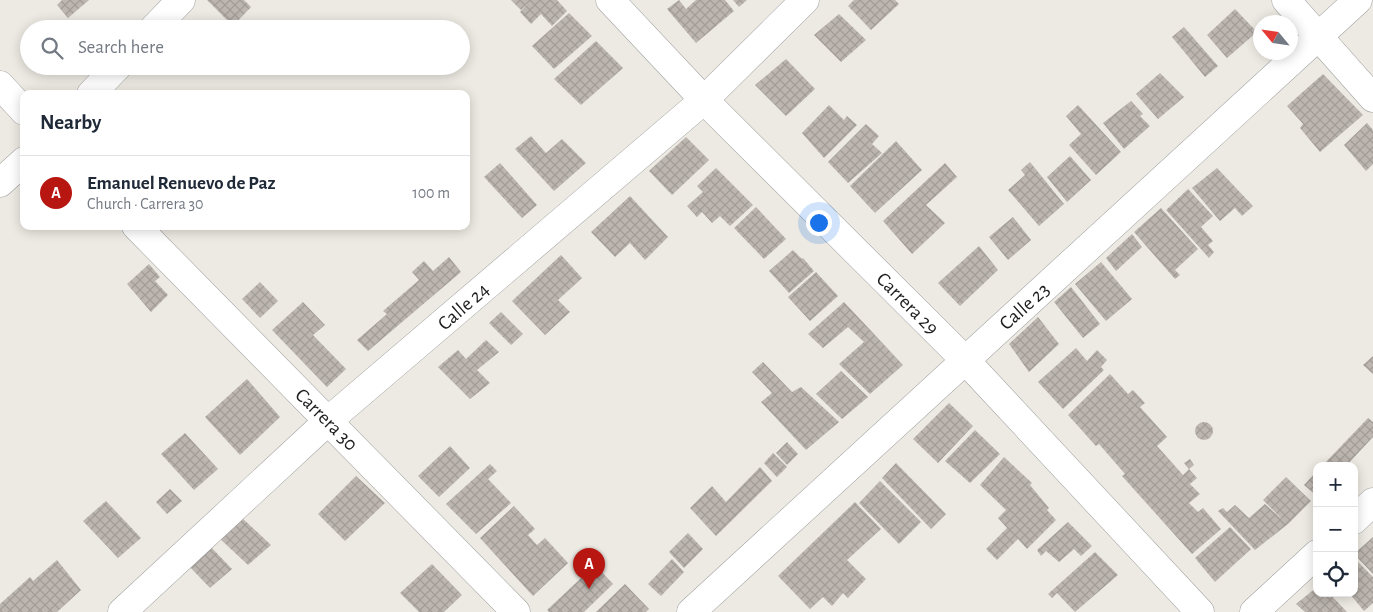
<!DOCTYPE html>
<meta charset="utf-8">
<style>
:root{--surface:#fff;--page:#f6f6f7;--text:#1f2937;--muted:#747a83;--line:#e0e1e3;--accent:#b81711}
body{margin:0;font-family:"Alegreya Sans",sans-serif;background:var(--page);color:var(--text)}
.controls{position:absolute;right:15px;bottom:15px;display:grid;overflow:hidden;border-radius:10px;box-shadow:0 2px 12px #0003}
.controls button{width:45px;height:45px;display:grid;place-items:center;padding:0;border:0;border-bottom:1px solid var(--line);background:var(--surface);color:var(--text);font:25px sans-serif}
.compass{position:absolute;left:1253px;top:15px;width:45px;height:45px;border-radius:50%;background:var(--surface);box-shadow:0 2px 12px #0003;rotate:299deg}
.you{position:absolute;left:818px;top:222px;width:18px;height:18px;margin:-12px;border:4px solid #fff;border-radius:50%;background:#1a73e8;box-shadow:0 0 0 8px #1a73e833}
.badge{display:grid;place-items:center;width:32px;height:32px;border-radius:50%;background:var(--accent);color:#fff;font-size:16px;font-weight:700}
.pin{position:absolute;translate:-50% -41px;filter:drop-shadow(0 1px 2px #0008)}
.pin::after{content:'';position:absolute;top:26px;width:18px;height:15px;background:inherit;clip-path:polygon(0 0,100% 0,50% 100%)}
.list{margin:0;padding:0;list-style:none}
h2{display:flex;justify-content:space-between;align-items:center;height:65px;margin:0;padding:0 20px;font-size:21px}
h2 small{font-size:16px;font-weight:400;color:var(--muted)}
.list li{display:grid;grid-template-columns:32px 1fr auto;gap:15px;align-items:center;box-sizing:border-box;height:75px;padding:0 20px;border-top:1px solid var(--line)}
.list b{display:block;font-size:19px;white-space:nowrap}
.list p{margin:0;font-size:16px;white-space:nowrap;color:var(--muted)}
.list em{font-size:16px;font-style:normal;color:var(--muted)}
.icon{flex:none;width:28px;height:28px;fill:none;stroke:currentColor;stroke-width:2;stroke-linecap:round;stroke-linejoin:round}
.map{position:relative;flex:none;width:1373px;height:612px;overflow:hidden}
.search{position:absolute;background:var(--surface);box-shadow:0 2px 12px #0003;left:20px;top:20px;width:450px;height:55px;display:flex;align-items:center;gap:12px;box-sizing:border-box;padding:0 18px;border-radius:28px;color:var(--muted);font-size:19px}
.panel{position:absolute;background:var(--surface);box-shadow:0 2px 12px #0003;left:20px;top:90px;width:450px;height:140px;border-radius:10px}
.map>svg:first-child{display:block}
.building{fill:url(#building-cross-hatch)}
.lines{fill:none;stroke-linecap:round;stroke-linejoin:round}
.minor-casing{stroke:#a1a1a1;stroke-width:29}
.minor{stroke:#fff;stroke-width:28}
.labels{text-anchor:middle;stroke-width:4;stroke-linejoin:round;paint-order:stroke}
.street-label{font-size:20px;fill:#1d1d1d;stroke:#fff}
</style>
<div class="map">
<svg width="1373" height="612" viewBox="0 0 1373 612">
<defs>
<pattern id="building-cross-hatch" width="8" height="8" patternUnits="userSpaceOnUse" patternTransform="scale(1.25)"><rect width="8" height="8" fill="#bdb6b0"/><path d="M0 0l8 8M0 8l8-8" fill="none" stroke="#a29c97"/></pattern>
</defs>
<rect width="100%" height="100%" fill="#edeae3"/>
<g class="building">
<path d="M62,0H89L68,18L57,5Z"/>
<path d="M207,0H244L251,7L233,26Z"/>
<path d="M511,0H557L567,11L552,26L541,14L531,24L520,12L529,2L521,10Z"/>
<path d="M679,0L686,9L696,0H725L734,11L696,43L667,9Z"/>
<path d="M733,0H747L739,7Z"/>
<path d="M854,0H895L899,4L871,30L848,6Z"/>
<path d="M1235,9L1257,32L1227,58L1207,35Z"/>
<path d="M569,13L592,36L554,69L532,46Z"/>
<path d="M839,14L866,40L841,62L814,35Z"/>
<path d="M1184,27L1218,66L1205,77L1172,37Z"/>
<path d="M596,41L623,68L581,105L554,79Z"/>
<path d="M786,59L815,89L786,116L755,85Z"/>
<path d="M1160,73L1184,97L1158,119L1136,94Z"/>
<path d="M1323,74L1363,115L1320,152L1300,128L1303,124L1287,106Z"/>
<path d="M1131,101L1143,114L1140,116L1150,126L1124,149L1103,123Z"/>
<path d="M829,105L844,120L847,116L857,125L824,158L802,133Z"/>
<path d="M1078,105L1121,152L1096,175L1069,145L1081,134L1066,116Z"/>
<path d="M1367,123L1373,130V164L1366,171L1344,145Z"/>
<path d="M866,124L879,136L872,144L882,153L848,183L828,162Z"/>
<path d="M531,136L546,153L562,139L586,163L554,191L515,149Z"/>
<path d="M686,137L709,160L672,195L649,171Z"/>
<path d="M896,141L922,170L875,213L850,186Z"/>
<path d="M1070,156L1091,180L1067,202L1047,177Z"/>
<path d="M1030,162L1064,204L1039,226L1008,190L1025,175L1021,170Z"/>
<path d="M500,163L537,205L522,218L484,177Z"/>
<path d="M945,163L957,177L926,205L945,223L912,254L883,221Z"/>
<path d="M716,168L753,205L730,226L720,216L712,223L702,212L697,217L687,206L703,192L697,186Z"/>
<path d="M1217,168L1253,206L1242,216L1235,208L1220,221L1192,188Z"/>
<path d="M1188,189L1213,216L1201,227L1213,241L1208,245L1214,252L1209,258L1166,210Z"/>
<path d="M630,196L668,237L645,260L630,243L615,257L591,232Z"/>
<path d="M756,207L786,239L764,259L734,228Z"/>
<path d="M1161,208L1198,249L1175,270L1180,275L1175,279L1134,232Z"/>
<path d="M1013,217L1031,240L1008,260L989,237Z"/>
<path d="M1132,234L1142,247L1116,271L1106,258Z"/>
<path d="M979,246L998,270L960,306L938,283Z"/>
<path d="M793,250L802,259L803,258L814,271L789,293L769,271Z"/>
<path d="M561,255L582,278L558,300L570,312L545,335L512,301Z"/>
<path d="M449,257L461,272L368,351L357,340L387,314L383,311L419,280L412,272L424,261L433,271Z"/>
<path d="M1101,262L1132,299L1106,321L1075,284Z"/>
<path d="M149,264L160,277L155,281L168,295L151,312L127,284Z"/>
<path d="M816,272L838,296L810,321L788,297Z"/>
<path d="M260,282L278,301L260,318L242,299Z"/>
<path d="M1071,287L1100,324L1083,338L1054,302Z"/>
<path d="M303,302L325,325L313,335L346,369L327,387L272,330Z"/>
<path d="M844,302L903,365L870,394L839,364L864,342L848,327L823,348L808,334Z"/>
<path d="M501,312L523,334L511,345L489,323Z"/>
<path d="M1038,317L1059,344L1029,372L1009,344Z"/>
<path d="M486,340L499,352L477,370L490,383L470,399L438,367L458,350L466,359Z"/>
<path d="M1076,348L1087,361L1097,350L1107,360L1101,367L1104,370L1063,409L1038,382Z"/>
<path d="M1373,356V374L1363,365Z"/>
<path d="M763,362L792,392L801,387L839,422L806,450L761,402L772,393L752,372Z"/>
<path d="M841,371L868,397L842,419L816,394Z"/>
<path d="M1110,374L1128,394L1133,390L1145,403L1140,407L1167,437L1157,446L1183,475L1189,469L1197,478L1190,484L1200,494L1189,503L1198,512L1203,508L1221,529L1192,554L1122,476L1125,474L1099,444L1096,446L1068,415Z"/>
<path d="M247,379L280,417L240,455L205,417Z"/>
<path d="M949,403L973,426L938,463L913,439Z"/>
<path d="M1368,418L1373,422V437L1346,466H1322Z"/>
<circle cx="1204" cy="431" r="9"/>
<path d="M975,430L1000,454L970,483L945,461Z"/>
<path d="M185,433L218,469L194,490L161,454Z"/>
<path d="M787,442L798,454L787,465L776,453Z"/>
<path d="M450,446L470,468L439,497L418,476Z"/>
<path d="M773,453L787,467L777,477L764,463Z"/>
<path d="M1004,457L1032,483L1030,485L1049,508L1047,510L1056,520L1027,549L1018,539L997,560L986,549L1007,528L998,518L1006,510L980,485Z"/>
<path d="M1190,459L1194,465L1189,469L1184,463Z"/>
<path d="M896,463L946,514L931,529L882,478Z"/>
<path d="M490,464L497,471L488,479L511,503L476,534L446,504Z"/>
<path d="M760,467L772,481L716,536L690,508L712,486L726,502Z"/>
<path d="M1317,471V496L1304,485Z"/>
<path d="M356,476L385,503L345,541L318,514Z"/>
<path d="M1286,477L1311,501L1288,524L1255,550L1218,511L1223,508L1227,512L1235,505L1249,518L1265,504L1284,521L1263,500Z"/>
<path d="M880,481L921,522L899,544L859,503Z"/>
<path d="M170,489L182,501L167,514L156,502Z"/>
<path d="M106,501L141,538L118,558L83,521Z"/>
<path d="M855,502L881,529L847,560L866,579L848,598L843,593L832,606L823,597L810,609L778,576Z"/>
<path d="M514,506L535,529L528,535L537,545L545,538L568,563L533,596L480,538Z"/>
<path d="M240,516L271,545L248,565L217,536Z"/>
<path d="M1068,522L1092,546L1081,556L1074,549L1059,562L1046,551L1041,556L1037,550Z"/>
<path d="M1230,527L1251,549L1215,582L1195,558Z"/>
<path d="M688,533L703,549L684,568L669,552Z"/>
<path d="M1373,537V574L1354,554Z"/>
<path d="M209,545L232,569L210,588L187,564Z"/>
<path d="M1095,552L1118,575L1075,612L1057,593L1052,598L1048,594Z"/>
<path d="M1354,558L1373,577V603L1364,611L1349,593H1354Z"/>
<path d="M672,559L684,572L661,596L648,584Z"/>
<path d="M57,560L81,590L57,612H0V604L30,577L33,581Z"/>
<path d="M432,564L462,595L444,612H419L400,593Z"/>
<path d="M595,565L613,584L584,612H549L547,610Z"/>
<path d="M625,584L649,609L646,612H596Z"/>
<path d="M1317,587V593H1329L1347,612H1305L1296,604Z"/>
</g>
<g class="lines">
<g class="minor-casing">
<g id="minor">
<path d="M610,0L704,100L965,360L1200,612"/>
<path d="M1286,0L1373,98"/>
<path d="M153,29L181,0"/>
<path d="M0,85L24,111"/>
<path d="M91,94L118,66"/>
<path d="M0,183L24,161"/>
<path d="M136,226L516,612"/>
<path d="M1354,520L1373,502"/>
<path d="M122,612L329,420L704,100L805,0"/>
<path d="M691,612L1358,0"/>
<path d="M1254,612L1317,554"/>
</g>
</g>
<use href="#minor" class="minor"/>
</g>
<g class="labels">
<g class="street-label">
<text transform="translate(908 303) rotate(45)" y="7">Carrera 29</text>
<text transform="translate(463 306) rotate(-41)" y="7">Calle 24</text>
<text transform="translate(1024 306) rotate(-42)" y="7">Calle 23</text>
<text transform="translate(327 419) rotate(45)" y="7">Carrera 30</text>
</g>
</g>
</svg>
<div class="controls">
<button>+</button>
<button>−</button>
<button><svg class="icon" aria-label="locate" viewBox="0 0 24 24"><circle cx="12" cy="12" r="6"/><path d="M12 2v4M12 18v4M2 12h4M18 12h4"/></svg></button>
</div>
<svg class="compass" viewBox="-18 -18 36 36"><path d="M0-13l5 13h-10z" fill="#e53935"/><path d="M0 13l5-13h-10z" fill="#747a83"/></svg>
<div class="you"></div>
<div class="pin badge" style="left:589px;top:589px">A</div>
<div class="search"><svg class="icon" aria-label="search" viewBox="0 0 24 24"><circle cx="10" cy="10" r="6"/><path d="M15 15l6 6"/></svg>Search here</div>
<section class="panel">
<h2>Nearby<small></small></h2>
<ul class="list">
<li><span class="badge">A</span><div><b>Emanuel Renuevo de Paz</b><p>Church · Carrera 30</p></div><em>100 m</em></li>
</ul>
</section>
</div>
